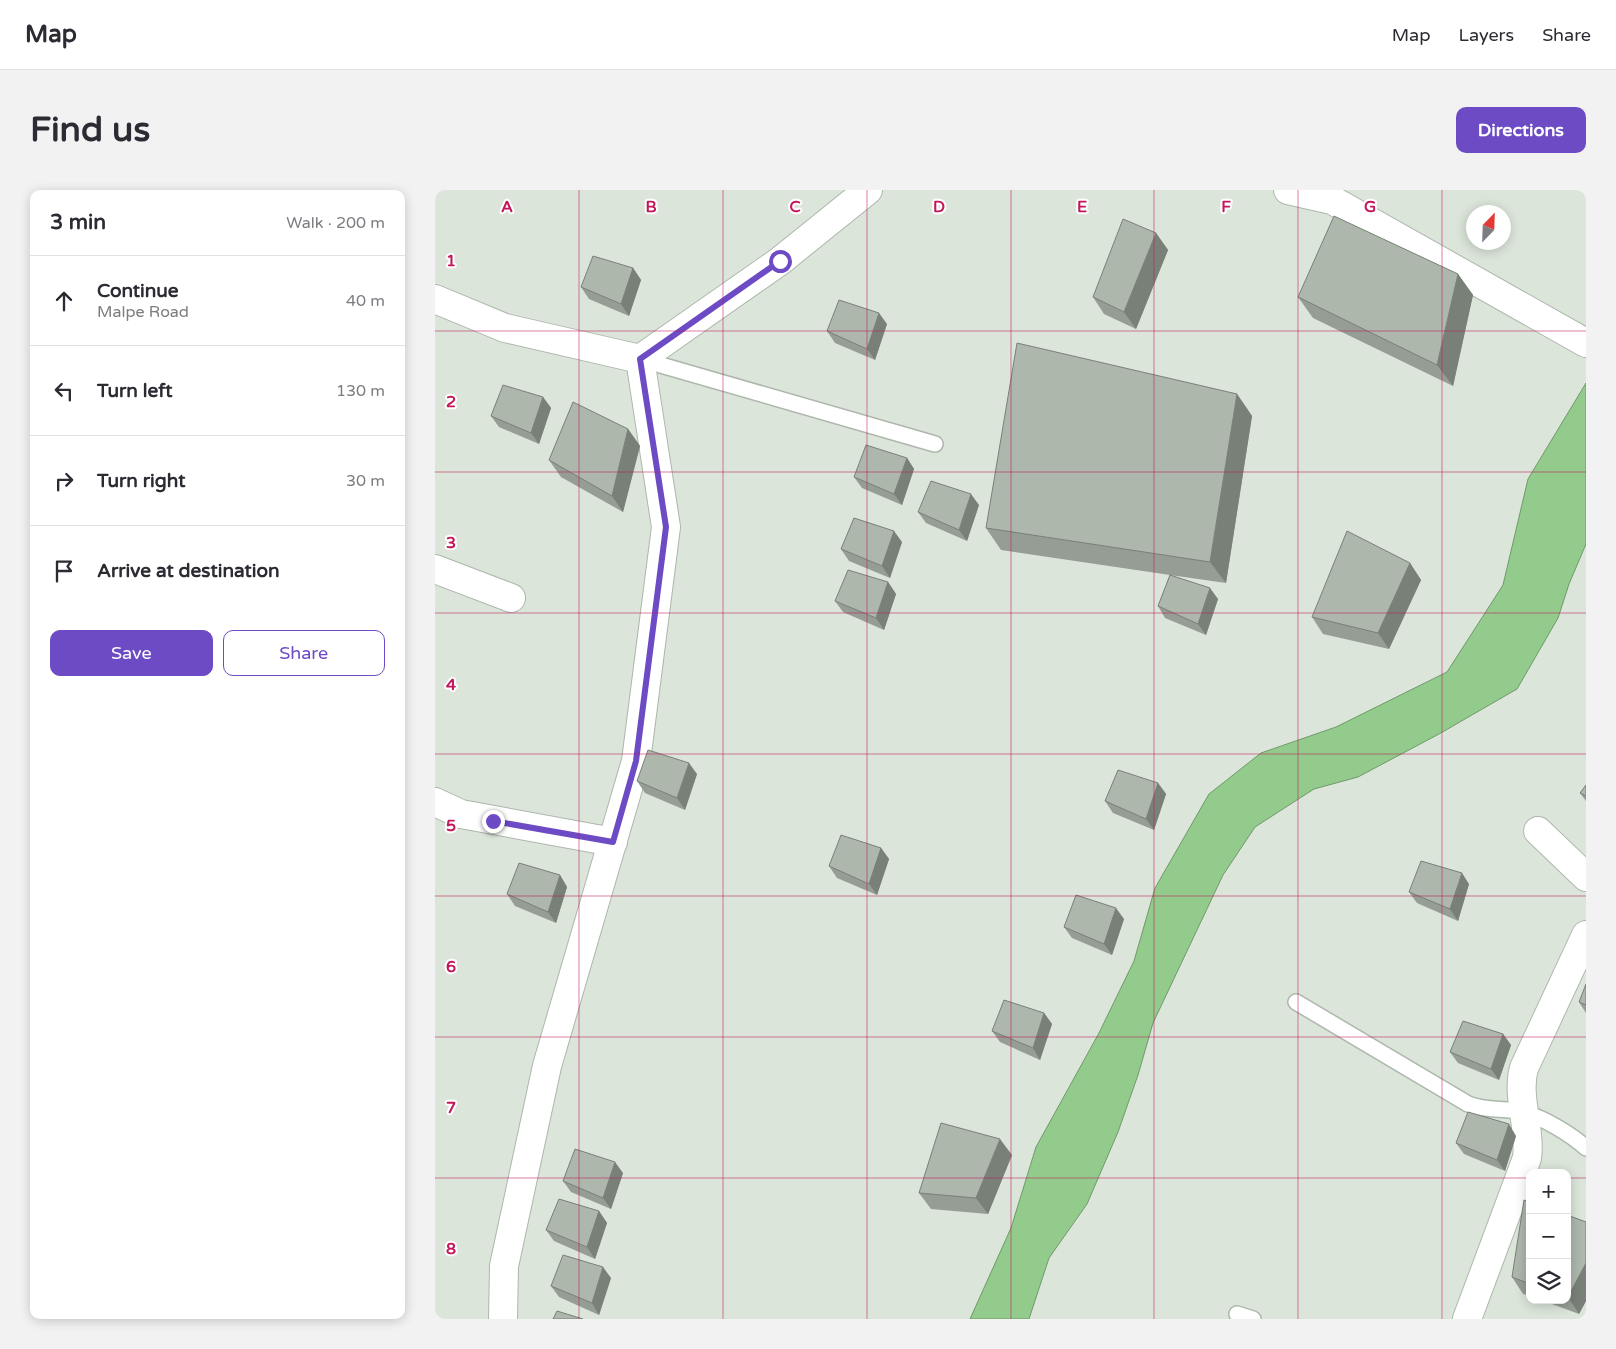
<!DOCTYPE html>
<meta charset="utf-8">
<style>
:root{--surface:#fff;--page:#f2f2f3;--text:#2b2b33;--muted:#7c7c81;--line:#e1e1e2;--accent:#6d4bc4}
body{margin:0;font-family:"Varela Round",sans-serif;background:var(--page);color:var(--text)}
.controls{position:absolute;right:15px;bottom:15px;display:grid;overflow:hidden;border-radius:10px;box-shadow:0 2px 12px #0003}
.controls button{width:45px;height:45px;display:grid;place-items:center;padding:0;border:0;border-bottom:1px solid var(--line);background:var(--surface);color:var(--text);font:25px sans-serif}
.compass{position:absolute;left:1031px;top:15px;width:45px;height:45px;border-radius:50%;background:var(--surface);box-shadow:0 2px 12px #0003;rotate:23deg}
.stop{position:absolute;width:15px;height:15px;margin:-11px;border:4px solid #6d4bc4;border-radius:50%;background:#fff}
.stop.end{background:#6d4bc4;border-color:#fff;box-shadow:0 1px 5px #0008}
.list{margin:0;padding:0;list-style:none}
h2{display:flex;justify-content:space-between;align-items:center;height:65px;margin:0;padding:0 20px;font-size:21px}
h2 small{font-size:16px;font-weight:400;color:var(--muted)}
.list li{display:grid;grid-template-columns:32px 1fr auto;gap:15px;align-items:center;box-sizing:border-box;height:90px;padding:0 20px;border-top:1px solid var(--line)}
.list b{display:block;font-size:19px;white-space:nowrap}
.list p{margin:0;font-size:16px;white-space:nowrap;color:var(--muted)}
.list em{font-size:16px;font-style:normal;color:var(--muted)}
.actions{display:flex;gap:10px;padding:15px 20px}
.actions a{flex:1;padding:11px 0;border:1px solid var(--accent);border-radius:10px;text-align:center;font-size:18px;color:var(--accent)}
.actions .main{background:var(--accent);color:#fff}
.icon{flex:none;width:28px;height:28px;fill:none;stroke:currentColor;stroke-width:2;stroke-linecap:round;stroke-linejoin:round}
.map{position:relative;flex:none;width:1151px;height:1129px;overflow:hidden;border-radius:10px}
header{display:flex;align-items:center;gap:30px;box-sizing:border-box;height:70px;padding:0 25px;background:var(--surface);border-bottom:1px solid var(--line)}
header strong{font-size:24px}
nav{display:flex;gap:28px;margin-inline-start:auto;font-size:18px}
.intro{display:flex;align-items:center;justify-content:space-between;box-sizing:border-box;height:120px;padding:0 30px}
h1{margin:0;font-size:35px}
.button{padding:12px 22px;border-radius:10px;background:var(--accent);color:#fff;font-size:18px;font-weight:700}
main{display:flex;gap:30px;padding:0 30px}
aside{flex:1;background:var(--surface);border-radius:10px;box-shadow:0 2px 12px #0003}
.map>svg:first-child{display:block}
.water{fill:#92cb8b;stroke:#70996b}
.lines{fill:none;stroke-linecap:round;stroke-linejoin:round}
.service-casing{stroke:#adb7ac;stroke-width:18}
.minor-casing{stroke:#adb7ac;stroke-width:30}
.tertiary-casing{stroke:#adb7ac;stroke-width:30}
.service{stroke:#fff;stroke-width:15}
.minor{stroke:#fff;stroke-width:28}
.tertiary{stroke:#fff;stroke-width:28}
.wall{fill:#959d94}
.shaded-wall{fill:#798078}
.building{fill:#adb7ac;stroke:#798078}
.route{stroke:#6d4bc4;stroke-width:6}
.grid{fill:none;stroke:#c2185b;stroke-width:1;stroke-opacity:0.55}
.grid-label{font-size:16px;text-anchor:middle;font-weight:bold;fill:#c2185b;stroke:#fff;stroke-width:4;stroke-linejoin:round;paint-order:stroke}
</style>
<header>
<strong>Map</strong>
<nav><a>Map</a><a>Layers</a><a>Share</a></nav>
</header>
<div class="intro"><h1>Find us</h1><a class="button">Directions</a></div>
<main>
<aside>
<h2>3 min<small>Walk · 200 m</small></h2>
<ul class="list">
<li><svg class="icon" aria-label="ahead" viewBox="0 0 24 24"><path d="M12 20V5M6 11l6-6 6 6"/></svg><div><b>Continue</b><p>Malpe Road</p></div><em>40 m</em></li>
<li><svg class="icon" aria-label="left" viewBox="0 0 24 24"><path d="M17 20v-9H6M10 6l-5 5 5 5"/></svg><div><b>Turn left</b></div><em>130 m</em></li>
<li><svg class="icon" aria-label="right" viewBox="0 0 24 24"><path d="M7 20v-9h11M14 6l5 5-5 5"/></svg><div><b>Turn right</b></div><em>30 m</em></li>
<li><svg class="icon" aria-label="arrive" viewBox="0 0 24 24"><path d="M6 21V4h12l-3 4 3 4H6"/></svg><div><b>Arrive at destination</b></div></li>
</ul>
<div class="actions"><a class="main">Save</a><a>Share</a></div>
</aside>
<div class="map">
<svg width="1151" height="1129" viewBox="0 0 1151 1129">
<rect width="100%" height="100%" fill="#dbe5d9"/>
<path class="water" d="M1151,193V354L1134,394L1123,428L1082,499L1004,544L923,587L879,599L820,637L788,685L718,833L703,885L683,942L652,1014L614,1068L594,1129H535L576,1038L601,957L664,843L699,771L720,698L774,604L826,563L901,537L1012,482L1068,395L1093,289Z"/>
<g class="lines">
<g class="service-casing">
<g id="service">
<path d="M205,169L500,254"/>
<path d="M861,812L1033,914C1053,922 1071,917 1090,923C1109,928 1137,945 1151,958"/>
<path d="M802,1124L818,1129"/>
</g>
</g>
<g class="minor-casing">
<g id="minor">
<path d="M0,379L76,408"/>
<path d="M0,612L26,624L178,652"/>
<path d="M1103,641L1151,687"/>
<path d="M1032,1129L1092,968C1096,938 1081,907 1089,878L1151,745"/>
</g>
</g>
<g class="tertiary-casing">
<g id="tertiary">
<path d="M853,0L897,10L1151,153"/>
<path d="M0,109L70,138L205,169"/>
<path d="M205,169L345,71L433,0"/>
<path d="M68,1129L69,1076L112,876L201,571L231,337L205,169"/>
</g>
</g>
<use href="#service" class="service"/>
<use href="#minor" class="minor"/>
<use href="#tertiary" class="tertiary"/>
</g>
<g class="wall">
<path d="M721,43L733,60L701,139L669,124L658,107Z"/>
<path d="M198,78L206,90L194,126L154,109L146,97Z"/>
<path d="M1023,84L1038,105L1018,196L878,128L863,107Z"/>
<path d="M452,134L440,170L400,153L392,141Z"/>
<path d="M802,204L817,226L791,393L735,385L783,409L771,445L730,428L723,416L735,385L566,360L551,338Z"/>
<path d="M108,207L116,218L104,254L64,237L56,226Z"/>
<path d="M193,239L205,256L188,322L126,287L114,270Z"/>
<path d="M472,268L479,279L467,315L427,298L419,287Z"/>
<path d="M544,315L532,351L491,333L483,322Z"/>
<path d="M467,352L455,388L414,371L406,359Z"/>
<path d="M975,373L986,390L954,459L888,444L877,427Z"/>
<path d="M453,392L461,404L449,440L408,422L400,411Z"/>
<path d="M262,584L250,620L210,603L202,591Z"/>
<path d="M723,593L731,604L719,640L678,623L670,611Z"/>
<path d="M1151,595V611L1145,603Z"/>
<path d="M446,658L454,669L442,705L402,688L394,676Z"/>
<path d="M125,685L132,697L121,733L80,716L72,704Z"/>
<path d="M1034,694L1023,731L982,713L974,702Z"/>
<path d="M689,729L677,765L637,748L629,737Z"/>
<path d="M1144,812L1151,815V823Z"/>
<path d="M609,823L617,834L605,870L565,852L557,841Z"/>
<path d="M1068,844L1076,855L1064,890L1023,873L1015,862Z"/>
<path d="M1081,946L1070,981L1029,964L1021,953Z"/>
<path d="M577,965L553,1024L496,1019L484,1003Z"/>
<path d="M188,983L176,1019L136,1002L128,991Z"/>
<path d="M1095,1012V1106L1088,1104L1077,1087Z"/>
<path d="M164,1021L172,1033L160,1069L119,1051L111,1040Z"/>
<path d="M1132,1025L1151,1032V1111L1144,1124L1106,1110H1132Z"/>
<path d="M176,1088L164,1125L124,1107L116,1096Z"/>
</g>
<g class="shaded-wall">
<path d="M721,43L733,60L701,139L689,122Z"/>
<path d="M198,78L206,90L194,126L186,114Z"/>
<path d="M1023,84L1038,105L1018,196L1002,175Z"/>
<path d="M444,123L452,134L440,170L432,159Z"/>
<path d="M802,204L817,226L791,393L775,372Z"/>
<path d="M108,207L116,218L104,254L96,243Z"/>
<path d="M193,239L205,256L188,322L177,306Z"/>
<path d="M472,268L479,279L467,315L459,304Z"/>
<path d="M536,304L544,315L532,351L524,340Z"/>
<path d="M459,341L467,352L455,388L447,376Z"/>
<path d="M975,373L986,390L954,459L943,443Z"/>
<path d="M453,392L461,404L449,440L441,428Z"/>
<path d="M775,398L783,409L771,445L763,434Z"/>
<path d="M254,573L262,584L250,620L242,608Z"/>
<path d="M723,593L731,604L719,640L711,629Z"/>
<path d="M446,658L454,669L442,705L434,694Z"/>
<path d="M1027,683L1034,694L1023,731L1015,719Z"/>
<path d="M125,685L132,697L121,733L113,722Z"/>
<path d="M681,718L689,729L677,765L669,754Z"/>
<path d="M609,823L617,834L605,870L598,858Z"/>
<path d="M1068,844L1076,855L1064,890L1056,879Z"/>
<path d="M1074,934L1081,946L1070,981L1062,970Z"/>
<path d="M565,949L577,965L553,1024L541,1008Z"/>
<path d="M180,972L188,983L176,1019L168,1008Z"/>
<path d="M164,1021L172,1033L160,1069L152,1057Z"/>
<path d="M1151,1073V1111L1144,1124L1133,1107Z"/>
<path d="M168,1077L176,1088L164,1125L157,1113Z"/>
</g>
<g class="building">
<path d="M899,26L1023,84L1002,175L863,107Z"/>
<path d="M688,29L721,43L689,122L658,107Z"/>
<path d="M158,66L198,78L186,114L146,97Z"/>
<path d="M404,110L444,123L432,159L392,141Z"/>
<path d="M582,153L802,204L775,372L551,338Z"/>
<path d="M68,195L108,207L96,243L56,226Z"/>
<path d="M138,212L193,239L177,306L114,270Z"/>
<path d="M431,255L472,268L459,304L419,287Z"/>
<path d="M496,291L536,304L524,340L483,322Z"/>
<path d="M419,328L459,341L447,376L406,359Z"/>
<path d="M912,341L975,373L943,443L877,427Z"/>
<path d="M413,380L453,392L441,428L400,411Z"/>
<path d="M735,385L775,398L763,434L723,416Z"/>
<path d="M213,560L254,573L242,608L202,591Z"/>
<path d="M683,580L723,593L711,629L670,611Z"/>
<path d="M1151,595V606L1145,603Z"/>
<path d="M406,645L446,658L434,694L394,676Z"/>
<path d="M986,671L1027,683L1015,719L974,702Z"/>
<path d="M84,673L125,685L113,722L72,704Z"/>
<path d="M641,705L681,718L669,754L629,737Z"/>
<path d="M1151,794V815L1144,812Z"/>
<path d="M569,810L609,823L598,858L557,841Z"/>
<path d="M1028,831L1068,844L1056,879L1015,862Z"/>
<path d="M1033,922L1074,934L1062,970L1021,953Z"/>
<path d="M506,933L565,949L541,1008L484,1003Z"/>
<path d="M140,959L180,972L168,1008L128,991Z"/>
<path d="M124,1009L164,1021L152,1057L111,1040Z"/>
<path d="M1089,1010L1095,1012V1094L1077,1087Z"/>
<path d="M1132,1025L1151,1032V1073L1133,1107Z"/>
<path d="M128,1065L168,1077L157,1113L116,1096Z"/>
<path d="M122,1121L148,1129H118Z"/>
</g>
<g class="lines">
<path class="route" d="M58,631L178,652L201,571L231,337L205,169L345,71"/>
</g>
<path class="grid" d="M144,0V1129M288,0V1129M432,0V1129M576,0V1129M719,0V1129M863,0V1129M1007,0V1129M0,141H1151M0,282H1151M0,423H1151M0,564H1151M0,706H1151M0,847H1151M0,988H1095M1132,988H1151"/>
<g class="grid-label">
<text x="72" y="22">A</text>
<text x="216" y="22">B</text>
<text x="360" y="22">C</text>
<text x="504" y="22">D</text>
<text x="647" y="22">E</text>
<text x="791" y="22">F</text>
<text x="935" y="22">G</text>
<text x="16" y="76">1</text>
<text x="16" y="217">2</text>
<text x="16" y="358">3</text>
<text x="16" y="500">4</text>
<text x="16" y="641">5</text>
<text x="16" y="782">6</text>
<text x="16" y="923">7</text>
<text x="16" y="1064">8</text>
</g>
</svg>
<div class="controls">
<button>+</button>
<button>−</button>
<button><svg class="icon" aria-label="layers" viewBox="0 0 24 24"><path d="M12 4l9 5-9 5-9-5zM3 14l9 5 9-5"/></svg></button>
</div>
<svg class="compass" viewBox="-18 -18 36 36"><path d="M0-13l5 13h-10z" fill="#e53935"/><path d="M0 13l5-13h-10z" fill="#7c7c81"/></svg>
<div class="stop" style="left:345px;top:71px"></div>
<div class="stop end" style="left:58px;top:631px"></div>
</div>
</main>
